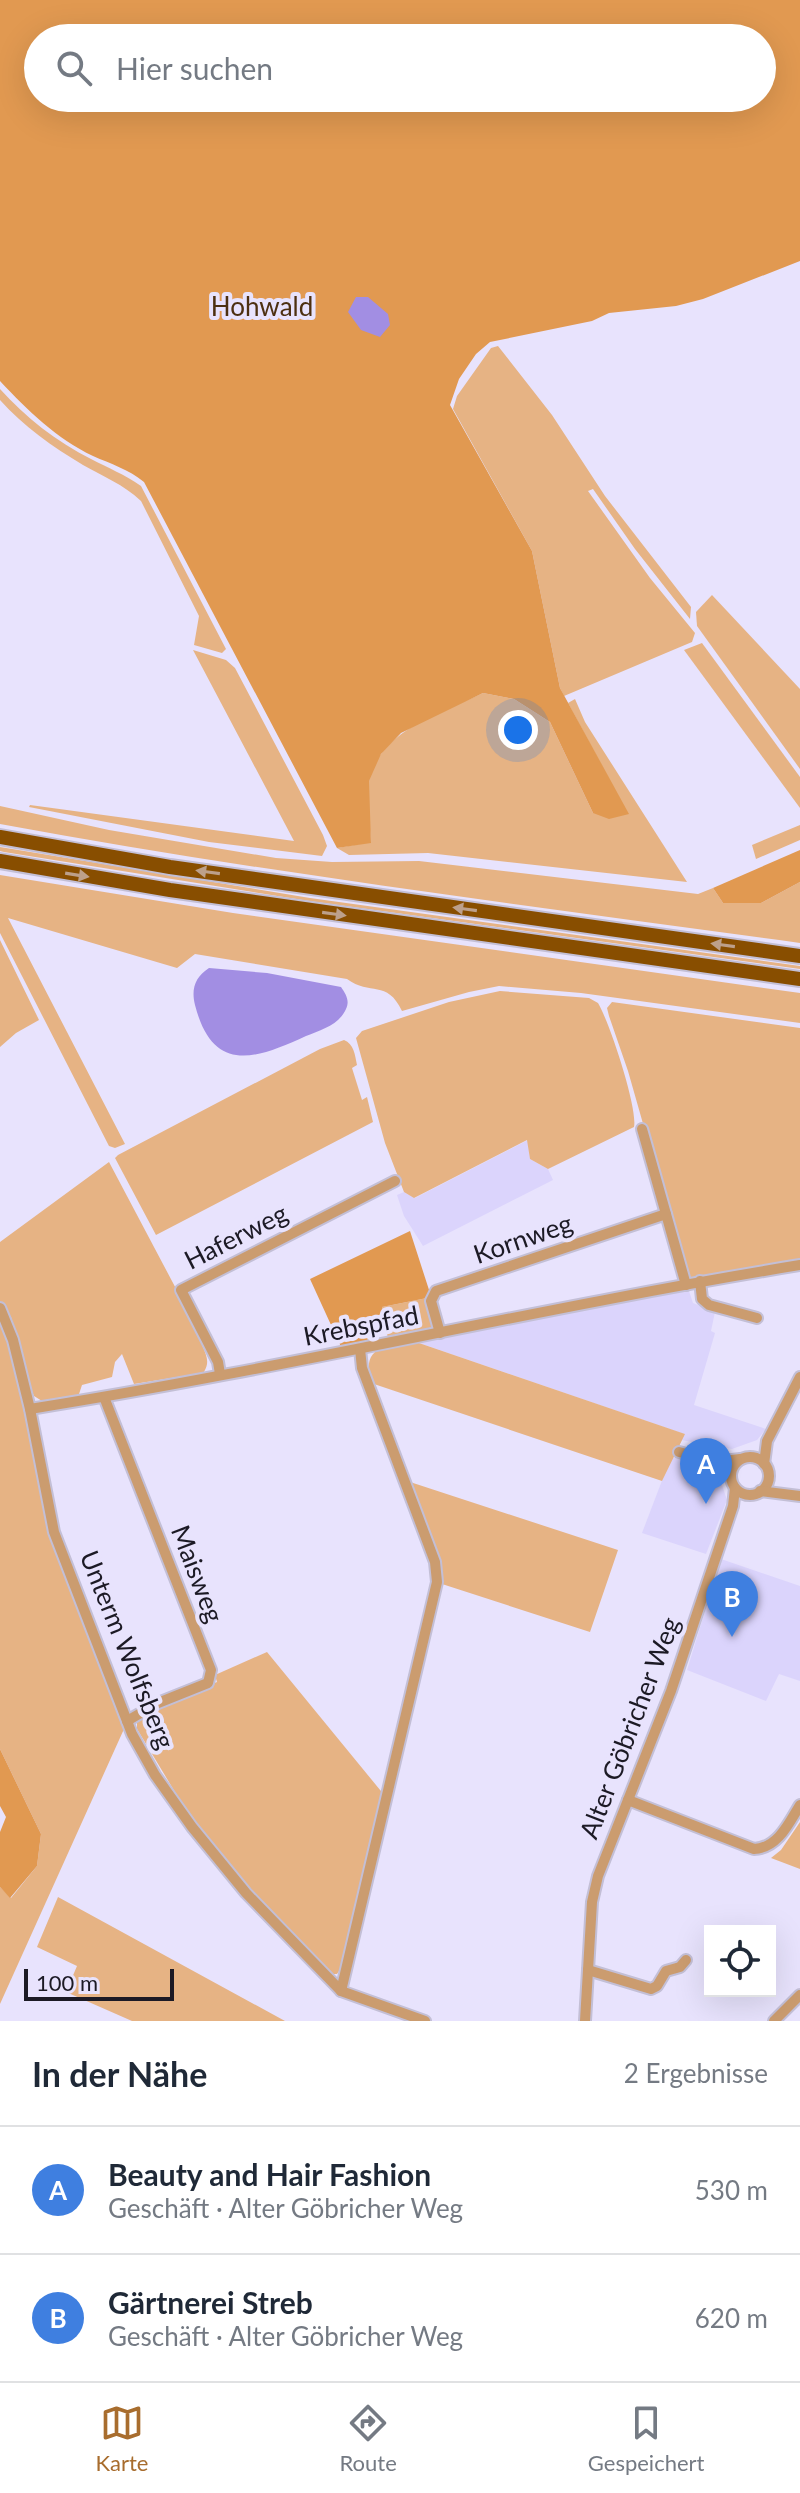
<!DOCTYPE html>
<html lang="de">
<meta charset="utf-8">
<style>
:root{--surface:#fff;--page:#f6f6f7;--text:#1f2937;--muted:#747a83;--line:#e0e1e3;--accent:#a86d2e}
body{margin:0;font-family:Lato,sans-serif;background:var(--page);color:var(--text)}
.controls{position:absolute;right:24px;bottom:24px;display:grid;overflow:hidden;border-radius:0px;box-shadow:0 8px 32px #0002}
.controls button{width:72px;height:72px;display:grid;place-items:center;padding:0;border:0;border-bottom:2px solid var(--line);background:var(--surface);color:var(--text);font:40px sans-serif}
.scale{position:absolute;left:24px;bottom:20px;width:150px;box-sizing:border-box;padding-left:8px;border:4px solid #1c1a25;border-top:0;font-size:22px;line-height:28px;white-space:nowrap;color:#1c1a25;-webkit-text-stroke:6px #e8e3fd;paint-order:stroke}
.you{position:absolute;left:518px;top:730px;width:28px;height:28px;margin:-20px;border:6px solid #fff;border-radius:50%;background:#1a73e8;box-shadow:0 0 0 12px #1a73e833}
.badge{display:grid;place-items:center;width:52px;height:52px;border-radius:50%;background:var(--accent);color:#fff;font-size:26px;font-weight:700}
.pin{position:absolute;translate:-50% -66px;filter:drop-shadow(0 2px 4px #0008)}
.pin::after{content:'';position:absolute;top:42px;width:28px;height:24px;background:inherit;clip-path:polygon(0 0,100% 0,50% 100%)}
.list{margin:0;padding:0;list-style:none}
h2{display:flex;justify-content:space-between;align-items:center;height:104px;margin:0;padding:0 32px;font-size:34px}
h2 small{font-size:26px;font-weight:400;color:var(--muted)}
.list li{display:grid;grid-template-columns:52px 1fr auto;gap:24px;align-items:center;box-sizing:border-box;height:128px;padding:0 32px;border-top:2px solid var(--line)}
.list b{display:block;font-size:30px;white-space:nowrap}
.list p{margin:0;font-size:26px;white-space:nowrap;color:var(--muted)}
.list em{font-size:26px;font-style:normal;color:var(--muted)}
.icon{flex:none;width:44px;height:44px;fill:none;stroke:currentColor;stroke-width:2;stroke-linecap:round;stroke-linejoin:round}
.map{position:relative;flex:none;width:800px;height:2021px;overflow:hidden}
.search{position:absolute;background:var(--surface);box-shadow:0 8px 32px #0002;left:24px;right:24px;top:24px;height:88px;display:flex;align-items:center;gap:20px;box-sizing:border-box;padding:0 28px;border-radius:44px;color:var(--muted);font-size:30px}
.sheet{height:360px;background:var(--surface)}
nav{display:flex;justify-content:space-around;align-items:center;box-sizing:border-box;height:112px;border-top:2px solid var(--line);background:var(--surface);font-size:22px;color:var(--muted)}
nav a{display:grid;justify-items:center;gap:4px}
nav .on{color:var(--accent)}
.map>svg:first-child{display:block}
.built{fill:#dbd4fc}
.green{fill:#e6b384}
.forest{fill:#e19951;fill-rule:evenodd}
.water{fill:#a28ee3}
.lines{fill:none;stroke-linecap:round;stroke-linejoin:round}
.minor-casing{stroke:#c3bfd6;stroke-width:14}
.highway-casing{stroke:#c3bfd6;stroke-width:18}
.minor{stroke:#cb9c6f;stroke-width:10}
.highway{stroke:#884e00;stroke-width:14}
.oneway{fill:#bda08b}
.labels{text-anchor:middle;stroke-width:8;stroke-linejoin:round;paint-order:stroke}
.park-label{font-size:26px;fill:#4d3011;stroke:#e8e3fd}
.street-label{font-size:26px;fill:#1c1a25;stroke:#e8e3fd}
</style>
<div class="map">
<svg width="800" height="2021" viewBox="0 0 800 2021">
<rect width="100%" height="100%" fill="#e8e3fd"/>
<g class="built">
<path d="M528,1140L530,1159L548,1169L553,1180L423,1246L404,1216L397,1195L404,1192L415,1198Z"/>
<path d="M688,1288L693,1303L715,1312L711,1331L715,1333L694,1405L766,1429L757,1440L732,1449L681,1440L684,1434L416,1342Z"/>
<path d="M671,1457L717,1470L727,1500L706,1554L642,1533Z"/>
<path d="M721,1559L800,1586V1681L779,1674L766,1701L687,1670Z"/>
</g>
<g class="green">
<path d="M498,346L552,415L605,496L691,607L690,619L635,549L593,489L588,491L650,578L695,633L692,642L564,696L560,688L532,551L453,409L457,396L491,348Z"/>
<path d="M0,389C25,417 57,442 91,459C108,468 124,474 141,486L226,649L222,653L194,645L199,616L141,501C123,484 104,477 83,465C53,447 23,426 0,400Z"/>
<path d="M712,595L800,689V769L697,626L696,612Z"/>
<path d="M702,643L800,777V808L684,650Z"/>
<path d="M193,650L226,660L235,668L323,835L327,846L322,856L209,842L29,807L30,805L294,841Z"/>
<path d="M483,693L514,699L550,722L593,813L628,814L568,703L575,699L585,722L687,882L428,853L349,855L337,848L371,842C370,823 365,799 369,780C380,730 442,713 483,693Z"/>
<path d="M0,806L109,830L276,858L332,862L419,861L698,894L713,888L723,903H761L800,882V943C533,906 265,873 0,824Z"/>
<path d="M800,825V840L756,859L752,845Z"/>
<path d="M0,847L310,898L800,966V969L309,901L4,852L0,851Z"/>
<path d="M0,875L233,913L800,993V1023L581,993L499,986L469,992L402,1011C387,979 370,996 347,979L195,954L177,968L8,918L125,1144L115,1148L109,1146L0,933Z"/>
<path d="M0,940L39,1020L16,1033L0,1047Z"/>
<path d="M500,991L589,998L598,1003C609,1021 638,1108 634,1127L548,1169L530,1159L527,1140L414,1198L404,1192L385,1143L356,1038L362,1031L449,1002Z"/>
<path d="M612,1002L800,1028V1261L691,1280L687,1278L628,1071L609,1016L607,1008Z"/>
<path d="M344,1040C354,1044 355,1055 357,1065L352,1068L362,1100L367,1097L373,1122L156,1235L115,1158L118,1155L320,1049Z"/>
<path d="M109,1162L200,1334C200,1349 213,1357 204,1372L196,1374L134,1384L122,1354L115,1362L112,1377L82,1385L78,1397L42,1401L34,1396L27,1380L11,1317L0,1302V1242Z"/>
<path d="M427,1298L434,1324L430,1331L388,1339L382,1307Z"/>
<path d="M0,1316L18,1373L51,1538L119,1709L124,1729L0,2004V1887L11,1898L37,1866L41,1834L0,1749Z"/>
<path d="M416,1342L685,1434L662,1481L371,1383C361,1344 386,1347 416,1342Z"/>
<path d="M407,1481L618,1550L590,1632L442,1584L441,1567Z"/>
<path d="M267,1652L385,1796L341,1968L337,1974H330L252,1893L193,1822L137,1729V1721L145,1713L217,1682L215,1675Z"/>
<path d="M800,1822V1869L771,1858L781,1850Z"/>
<path d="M58,1897L285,2021H132L66,1992L77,1966L37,1947Z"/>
</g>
<g class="forest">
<path d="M0,0H800V261L703,299L676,306L609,313L592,321L490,342L476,354L459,379L450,405L532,551L560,688L629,814L609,819L593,813L550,722L514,699L483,693L401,733L381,754L369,781L371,843L337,848L144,482C128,469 111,464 93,456C57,439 27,410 0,381ZM38,38H762V98H38Z"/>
<path d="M800,850V882L761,903H723L713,888Z"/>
<path d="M410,1231L430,1293L427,1298L382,1307L384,1322L363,1327L369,1343L342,1349L310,1279Z"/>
<path d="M0,1749L41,1834L37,1866L10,1898L0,1887V1832L6,1817L0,1806Z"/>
</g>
<g class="water">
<path d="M356,297H368L388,314L390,325L380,337L361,330L348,312Z"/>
<path d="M209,968L267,973L341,987C346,994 350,1001 346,1009C339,1025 321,1030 306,1036C256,1059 213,1075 195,1005C191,989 195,977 209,968Z"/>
</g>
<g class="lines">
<g class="minor-casing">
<g id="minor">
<path d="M642,1129L666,1214"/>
<path d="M700,1281L702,1299L709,1305L757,1318"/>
<path d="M0,1308L13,1340L30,1409L54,1532L132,1734L155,1775L192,1827L246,1893L341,1991L425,2021"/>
<path d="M440,1333L431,1301L436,1291L666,1214L686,1285"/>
<path d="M220,1374L218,1362L181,1290L395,1181"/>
<path d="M104,1397L211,1670L208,1683L158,1703L127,1721"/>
<path d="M30,1409C288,1368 542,1307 800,1265"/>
<path d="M679,1452L716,1462L740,1459"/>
<circle cx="750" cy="1476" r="19"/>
<path d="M764,1464L767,1441L800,1377"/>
<path d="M760,1491L800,1496"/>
<path d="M628,1800L754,1849C778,1848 789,1823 800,1805"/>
<path d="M588,1970L651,1989L657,1986L666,1971L680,1967L686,1960"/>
<path d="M341,1991L437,1582L435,1562L362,1368L360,1349"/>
<path d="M585,2021L592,1902L598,1876L671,1691L733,1506L735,1488"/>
<path d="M774,2021L800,1995"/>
</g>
</g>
<g class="highway-casing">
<g id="highway">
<path d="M0,837L170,867L800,956"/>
<path d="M0,861L170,890L800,979"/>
</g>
</g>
<use href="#minor" class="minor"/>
<use href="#highway" class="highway"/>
</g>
<defs><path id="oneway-solid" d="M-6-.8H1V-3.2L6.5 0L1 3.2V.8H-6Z" transform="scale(2)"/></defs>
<g class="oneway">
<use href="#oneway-solid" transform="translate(208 872) rotate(-172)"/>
<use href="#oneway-solid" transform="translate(77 875) rotate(9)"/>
<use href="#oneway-solid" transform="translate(465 909) rotate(-172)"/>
<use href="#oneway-solid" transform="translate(334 914) rotate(8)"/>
<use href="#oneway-solid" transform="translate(723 945) rotate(-172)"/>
</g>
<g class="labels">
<g class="park-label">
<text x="262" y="316">Hohwald</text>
</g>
<g class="street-label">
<text transform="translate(236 1237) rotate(-27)" y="9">Haferweg</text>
<text transform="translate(523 1239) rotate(-19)" y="9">Kornweg</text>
<text transform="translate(361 1326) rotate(-11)" y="9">Krebspfad</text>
<text transform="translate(197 1574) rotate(69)" y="9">Maisweg</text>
<text transform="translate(127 1650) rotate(68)" y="9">Unterm Wolfsberg</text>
<text transform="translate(630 1728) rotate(-69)" y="9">Alter Göbricher Weg</text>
</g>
</g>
</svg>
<div class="controls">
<button><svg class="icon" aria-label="locate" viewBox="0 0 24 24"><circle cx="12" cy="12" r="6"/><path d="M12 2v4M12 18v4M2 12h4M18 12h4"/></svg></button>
</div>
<div class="scale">100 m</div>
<div class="you"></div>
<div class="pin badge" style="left:706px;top:1504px;background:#3f7fe0">A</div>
<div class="pin badge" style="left:732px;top:1637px;background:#3f7fe0">B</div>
<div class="search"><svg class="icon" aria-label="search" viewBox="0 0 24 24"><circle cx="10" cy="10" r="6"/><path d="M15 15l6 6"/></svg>Hier suchen</div>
</div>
<section class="sheet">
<h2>In der Nähe<small>2 Ergebnisse</small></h2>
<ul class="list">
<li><span class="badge" style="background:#3f7fe0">A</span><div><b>Beauty and Hair Fashion</b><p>Geschäft · Alter Göbricher Weg</p></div><em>530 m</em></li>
<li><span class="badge" style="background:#3f7fe0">B</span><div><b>Gärtnerei Streb</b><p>Geschäft · Alter Göbricher Weg</p></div><em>620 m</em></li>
</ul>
</section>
<nav>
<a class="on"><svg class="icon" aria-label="map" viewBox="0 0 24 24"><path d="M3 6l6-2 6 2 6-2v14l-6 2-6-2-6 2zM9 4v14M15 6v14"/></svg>Karte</a>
<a><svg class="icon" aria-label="directions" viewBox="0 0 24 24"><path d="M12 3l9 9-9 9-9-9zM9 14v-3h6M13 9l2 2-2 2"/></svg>Route</a>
<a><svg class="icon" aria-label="saved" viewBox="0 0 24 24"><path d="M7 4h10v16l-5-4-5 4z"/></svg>Gespeichert</a>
</nav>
